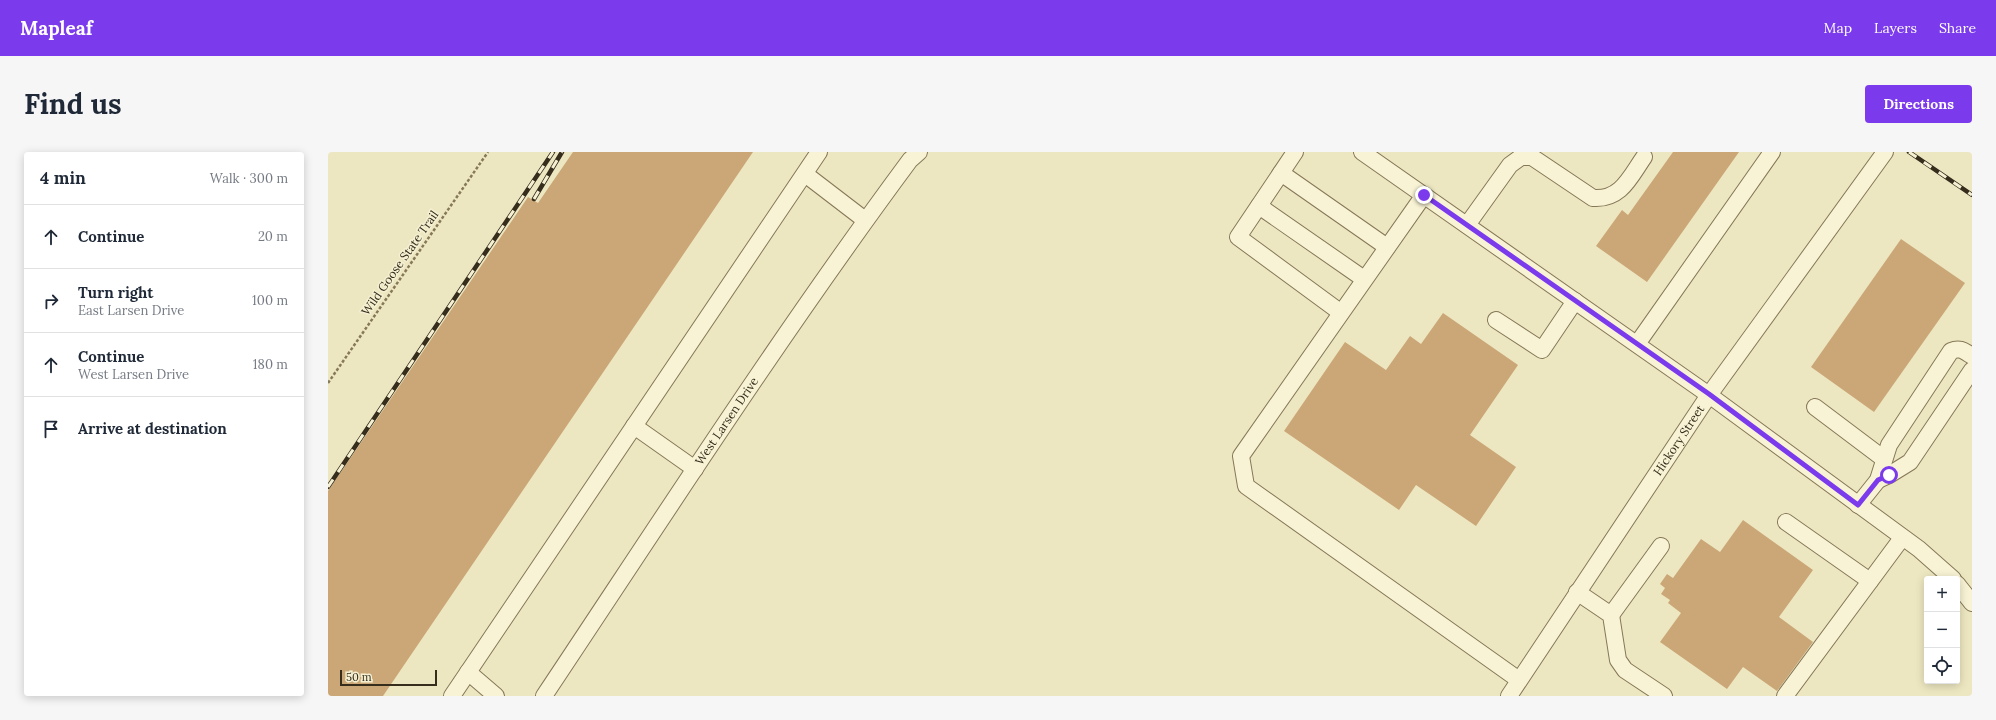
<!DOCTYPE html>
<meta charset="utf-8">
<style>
:root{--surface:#fff;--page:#f6f6f7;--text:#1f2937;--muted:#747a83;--line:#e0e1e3;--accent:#7c3aed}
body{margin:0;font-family:Lora,serif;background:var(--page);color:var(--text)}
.controls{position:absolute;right:12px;bottom:12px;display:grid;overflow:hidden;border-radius:4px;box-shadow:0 2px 10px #0003}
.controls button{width:36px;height:36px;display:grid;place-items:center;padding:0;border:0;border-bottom:1px solid var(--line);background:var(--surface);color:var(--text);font:20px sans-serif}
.scale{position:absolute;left:12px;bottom:10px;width:97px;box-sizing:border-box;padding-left:4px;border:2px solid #362d1d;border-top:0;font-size:11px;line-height:14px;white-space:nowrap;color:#362d1d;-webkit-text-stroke:3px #f5f0d1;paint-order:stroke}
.stop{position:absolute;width:12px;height:12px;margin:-9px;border:3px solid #7c3aed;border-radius:50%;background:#fff}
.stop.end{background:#7c3aed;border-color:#fff;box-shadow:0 1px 4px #0008}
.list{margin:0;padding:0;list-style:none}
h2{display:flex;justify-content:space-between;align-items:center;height:52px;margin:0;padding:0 16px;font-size:17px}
h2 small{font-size:13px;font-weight:400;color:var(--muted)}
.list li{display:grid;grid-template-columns:26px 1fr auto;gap:12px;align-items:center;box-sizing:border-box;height:64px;padding:0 16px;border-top:1px solid var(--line)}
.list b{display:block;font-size:15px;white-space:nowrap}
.list p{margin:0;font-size:13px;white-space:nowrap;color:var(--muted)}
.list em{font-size:13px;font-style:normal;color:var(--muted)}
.icon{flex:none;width:22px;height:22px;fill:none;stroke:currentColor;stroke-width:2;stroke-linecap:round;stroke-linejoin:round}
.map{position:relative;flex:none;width:1644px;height:544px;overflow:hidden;border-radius:4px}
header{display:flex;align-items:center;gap:24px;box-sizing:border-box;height:56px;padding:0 20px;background:var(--accent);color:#fff}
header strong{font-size:19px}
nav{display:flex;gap:22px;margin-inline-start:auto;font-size:14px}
.intro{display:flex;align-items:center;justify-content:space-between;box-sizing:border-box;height:96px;padding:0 24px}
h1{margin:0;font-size:28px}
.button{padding:10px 18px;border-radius:4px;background:var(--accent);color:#fff;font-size:14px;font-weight:700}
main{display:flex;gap:24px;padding:0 24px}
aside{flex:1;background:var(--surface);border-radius:4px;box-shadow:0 2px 10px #0003}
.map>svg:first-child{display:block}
.building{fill:#cba778}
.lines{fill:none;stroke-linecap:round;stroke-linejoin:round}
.minor-casing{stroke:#867859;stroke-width:18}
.path{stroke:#867859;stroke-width:2.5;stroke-dasharray:3 2;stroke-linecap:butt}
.minor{stroke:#f8f3d4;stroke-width:16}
.rail-casing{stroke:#362d1d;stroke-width:4.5}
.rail{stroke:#f5f0d1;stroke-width:3;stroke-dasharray:9;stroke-linecap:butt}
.route{stroke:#7c3aed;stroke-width:5}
.labels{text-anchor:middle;stroke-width:3;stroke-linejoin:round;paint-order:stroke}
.street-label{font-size:12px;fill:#362d1d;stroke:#f5f0d1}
</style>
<header>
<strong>Mapleaf</strong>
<nav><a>Map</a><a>Layers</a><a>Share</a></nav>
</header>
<div class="intro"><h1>Find us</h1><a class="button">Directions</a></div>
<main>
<aside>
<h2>4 min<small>Walk · 300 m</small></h2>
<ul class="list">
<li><svg class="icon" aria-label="ahead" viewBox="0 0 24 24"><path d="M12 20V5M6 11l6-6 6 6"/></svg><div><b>Continue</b></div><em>20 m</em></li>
<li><svg class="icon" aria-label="right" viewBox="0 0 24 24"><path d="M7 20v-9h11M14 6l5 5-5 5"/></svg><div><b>Turn right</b><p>East Larsen Drive</p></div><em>100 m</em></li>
<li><svg class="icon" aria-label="ahead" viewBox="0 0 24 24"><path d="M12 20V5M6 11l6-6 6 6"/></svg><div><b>Continue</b><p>West Larsen Drive</p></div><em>180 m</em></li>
<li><svg class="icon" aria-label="arrive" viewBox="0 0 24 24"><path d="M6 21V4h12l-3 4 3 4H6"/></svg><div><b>Arrive at destination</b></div></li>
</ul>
</aside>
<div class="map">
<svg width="1644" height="544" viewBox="0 0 1644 544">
<rect width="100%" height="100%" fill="#ede7c1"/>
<g class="building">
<path d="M245,0H425L55,544H0V339L200,45L210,51Z"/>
<path d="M1345,0H1411L1319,130L1268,94L1294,58L1300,63Z"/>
<path d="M1573,87L1637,131L1546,260L1483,215Z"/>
<path d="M1115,161L1190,213L1142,283L1188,315L1148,374L1088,333L1071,358L956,279L1017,190L1058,218L1082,184L1093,192Z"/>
<path d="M1415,368L1485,418L1451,465L1485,490L1449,539L1415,515L1399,537L1332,490L1353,461L1340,451L1342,448L1333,442L1337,436L1332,432L1339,422L1345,426L1373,387L1392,400Z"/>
</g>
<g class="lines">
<g class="minor-casing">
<g id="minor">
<path d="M967,0L910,85L1012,160"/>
<path d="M1034,0L1381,243L1591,397L1625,427"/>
<path d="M953,21L1059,95"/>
<path d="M477,22L537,68"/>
<path d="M1096,43L913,304L918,334L1191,528"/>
<path d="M931,54L1036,127"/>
<path d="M1139,73L1182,13L1193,5H1204L1265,46C1293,48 1302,25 1316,5"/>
<path d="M1168,168L1214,198L1247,149"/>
<path d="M1309,192L1444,0"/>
<path d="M1487,255L1556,307"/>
<path d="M306,274L367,317"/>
<path d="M1550,328L1561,323L1582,310L1644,218"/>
<path d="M1530,353L1550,328L1561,293L1623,199C1632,195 1636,199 1644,204"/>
<path d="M1458,370L1542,429"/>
<path d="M1629,432L1644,451"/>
<path d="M1249,440L1283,463L1290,508L1297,518L1336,544"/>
<path d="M1283,463L1333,394"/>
<path d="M140,520L168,544"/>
<path d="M124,544L491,0"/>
<path id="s1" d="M216,544C336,364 453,182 582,8L591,0"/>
<path id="s2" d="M1181,544L1381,243L1557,0"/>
<path d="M1457,544L1574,386"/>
</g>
</g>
<path class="path" d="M0,231L160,0"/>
<use href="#minor" class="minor"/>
<g class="rail-casing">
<g id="rail">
<path d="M1581,0L1644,43"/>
<path d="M206,47L234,0"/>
<path d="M0,335L225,0"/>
</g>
</g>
<use href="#rail" class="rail"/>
</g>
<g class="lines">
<path class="route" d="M1096,43L1381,242L1530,353L1550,328L1561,323"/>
</g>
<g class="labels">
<g class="street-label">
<text transform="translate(72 111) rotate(-55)" y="4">Wild Goose State Trail</text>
<text dy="4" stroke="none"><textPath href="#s1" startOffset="330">West Larsen Drive</textPath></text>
<text dy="4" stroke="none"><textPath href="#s2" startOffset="307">Hickory Street</textPath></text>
</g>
</g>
</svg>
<div class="controls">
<button>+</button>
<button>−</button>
<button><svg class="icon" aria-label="locate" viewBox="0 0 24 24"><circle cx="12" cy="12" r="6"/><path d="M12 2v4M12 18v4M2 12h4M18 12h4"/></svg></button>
</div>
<div class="scale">50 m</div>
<div class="stop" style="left:1561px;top:323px"></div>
<div class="stop end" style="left:1096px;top:43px"></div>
</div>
</main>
